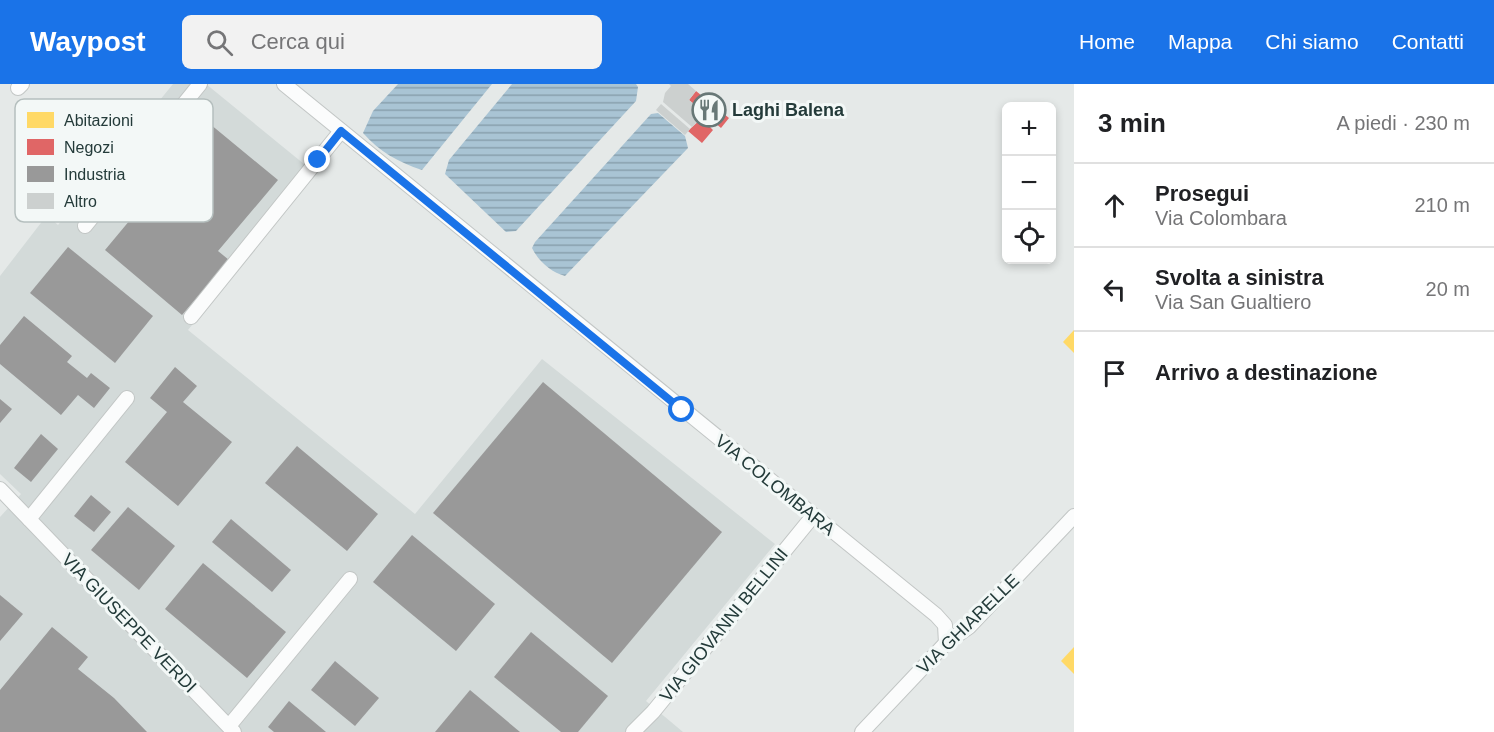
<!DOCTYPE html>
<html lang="it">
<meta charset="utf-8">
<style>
:root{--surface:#fff;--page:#f2f2f2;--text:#202124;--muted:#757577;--line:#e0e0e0;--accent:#1a73e8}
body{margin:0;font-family:Helvetica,sans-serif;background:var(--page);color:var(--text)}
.controls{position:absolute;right:18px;top:18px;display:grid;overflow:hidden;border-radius:9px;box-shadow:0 3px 9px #0003}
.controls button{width:54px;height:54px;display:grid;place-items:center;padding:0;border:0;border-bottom:2px solid var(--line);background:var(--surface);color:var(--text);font:30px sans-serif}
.stop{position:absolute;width:18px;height:18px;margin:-14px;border:4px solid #1a73e8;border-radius:50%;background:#fff}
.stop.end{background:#1a73e8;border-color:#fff;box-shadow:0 2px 6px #0008}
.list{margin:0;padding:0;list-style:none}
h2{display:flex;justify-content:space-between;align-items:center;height:78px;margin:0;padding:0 24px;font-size:26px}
h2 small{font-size:20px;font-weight:400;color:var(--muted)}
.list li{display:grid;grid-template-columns:39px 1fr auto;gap:18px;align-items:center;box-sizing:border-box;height:84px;padding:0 24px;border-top:2px solid var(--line)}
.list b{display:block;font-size:22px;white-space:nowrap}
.list p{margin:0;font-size:20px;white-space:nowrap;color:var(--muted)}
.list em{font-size:20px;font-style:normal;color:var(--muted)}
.icon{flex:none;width:33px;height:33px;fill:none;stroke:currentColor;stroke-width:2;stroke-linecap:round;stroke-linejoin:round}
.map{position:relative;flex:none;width:1074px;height:648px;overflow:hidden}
header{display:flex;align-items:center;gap:36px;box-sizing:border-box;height:84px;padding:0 30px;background:var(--accent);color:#fff}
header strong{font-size:28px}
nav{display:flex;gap:33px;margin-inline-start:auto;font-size:21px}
.search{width:420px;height:54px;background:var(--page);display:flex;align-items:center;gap:15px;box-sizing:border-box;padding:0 21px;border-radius:9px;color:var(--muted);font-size:22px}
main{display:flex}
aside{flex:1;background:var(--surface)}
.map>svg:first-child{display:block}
.built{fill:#d3dad9}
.water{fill:url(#water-rules)}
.homes{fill:#ffd966}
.shops{fill:#e06666}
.industry{fill:#999}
.building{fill:#ccd0cf}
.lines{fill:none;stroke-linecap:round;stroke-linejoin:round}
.minor-casing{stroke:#c2c6c5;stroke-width:16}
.minor{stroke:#fbfcfc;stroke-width:14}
.route{stroke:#1a73e8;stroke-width:8}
.labels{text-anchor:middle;stroke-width:6;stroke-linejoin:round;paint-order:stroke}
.poi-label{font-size:18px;font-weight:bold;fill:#243b3a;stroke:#f3f8f7;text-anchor:start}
.street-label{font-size:18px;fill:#243b3a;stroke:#f3f8f7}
.key{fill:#f3f8f7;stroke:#b5bfbe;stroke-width:1.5}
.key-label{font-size:16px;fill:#243b3a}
</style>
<header>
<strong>Waypost</strong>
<div class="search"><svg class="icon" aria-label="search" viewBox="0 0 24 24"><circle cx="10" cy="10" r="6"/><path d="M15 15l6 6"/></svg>Cerca qui</div>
<nav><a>Home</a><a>Mappa</a><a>Chi siamo</a><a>Contatti</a></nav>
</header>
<main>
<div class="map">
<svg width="1074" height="648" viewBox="0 0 1074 648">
<defs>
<pattern id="water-rules" width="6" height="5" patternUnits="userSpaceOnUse" patternTransform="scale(1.5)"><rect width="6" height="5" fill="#a9c4d4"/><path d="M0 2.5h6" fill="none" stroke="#89a0ad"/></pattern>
</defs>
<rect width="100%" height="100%" fill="#e5e9e8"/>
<path class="built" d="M173,0H206L315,89L188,246L415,430L542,275L775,460L646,617L683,648H0V433L21,410L0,390V192L47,131L58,141Z"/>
<g class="water">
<path d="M398,0H492L422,86C398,78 380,68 363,49L373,27Z"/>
<path d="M512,0H636L638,3L636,17L516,147L506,148L445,90L449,76Z"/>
<path d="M658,29L685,52L688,64L565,192C551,188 539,178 532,164L535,158L651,30Z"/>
</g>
<g class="homes">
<path d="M1074,246V269L1063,258Z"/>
<path d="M1074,563V590L1061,577Z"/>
</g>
<path class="shops" d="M696,7L729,34L721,44L714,38L710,43L713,46L702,59L688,47L706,30L689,16Z"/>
<g class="industry">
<path d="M210,40L278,96L218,167L229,176L182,231L105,166Z"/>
<path d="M68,163L153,232L115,279L30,209Z"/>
<path d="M24,232L72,272L67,278L87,294L91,289L110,304L94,324L78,311L61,331L0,280V261Z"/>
<path d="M175,283L197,302L183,318L232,358L178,422L125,378L167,328L150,314Z"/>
<path d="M543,298L722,448L612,579L433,429Z"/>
<path d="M0,315L12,325L0,339Z"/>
<path d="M41,350L58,365L31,398L14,384Z"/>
<path d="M297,362L378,430L347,467L265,399Z"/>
<path d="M91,411L111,428L94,448L74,432Z"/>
<path d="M128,423L175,462L139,506L91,466Z"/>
<path d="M231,435L291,486L272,508L212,458Z"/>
<path d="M412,451L495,520L456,567L373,498Z"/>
<path d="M203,479L286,548L247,594L165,525Z"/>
<path d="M0,511L23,530L0,557Z"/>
<path d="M52,543L88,573L78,585L114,614L147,648H0V606Z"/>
<path d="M531,548L608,612L578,648H561L494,593Z"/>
<path d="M335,577L379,614L355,642L311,606Z"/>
<path d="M470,606L520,648H435Z"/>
<path d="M289,617L326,648H274L268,643Z"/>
</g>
<g class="building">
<path d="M669,0H688L696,7L689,16L706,30L692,43L663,18L665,9L671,2Z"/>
<path d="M661,20L690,45L685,51L656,26Z"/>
</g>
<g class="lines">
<g class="minor-casing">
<g id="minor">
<path d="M284,0L936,531L945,541L946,559"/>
<path d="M18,4L22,0"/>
<path d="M85,142L200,0"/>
<path d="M191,233L341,47"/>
<path d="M0,405L234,648"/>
<path d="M29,435L127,314"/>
<path d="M229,642L350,495"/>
<path d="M633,648L653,628L813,432"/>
<path d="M862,648L946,559L969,543L1074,432"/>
</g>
</g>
<use href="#minor" class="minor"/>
</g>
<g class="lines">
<path class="route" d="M318,76L341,47L682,326"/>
</g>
<defs>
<g id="restaurant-ring" transform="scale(1.725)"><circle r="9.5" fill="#f3f8f7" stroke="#687877" stroke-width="1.5"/><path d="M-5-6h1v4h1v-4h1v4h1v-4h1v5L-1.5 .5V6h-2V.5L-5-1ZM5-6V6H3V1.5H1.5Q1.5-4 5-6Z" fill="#687877"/></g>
</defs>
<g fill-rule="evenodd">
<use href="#restaurant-ring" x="709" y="26"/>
</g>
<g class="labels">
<g class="poi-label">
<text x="732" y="32">Laghi Balena</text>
</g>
<g class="street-label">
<text transform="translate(775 401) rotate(39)" y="6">VIA COLOMBARA</text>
<text transform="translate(129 539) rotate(46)" y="6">VIA GIUSEPPE VERDI</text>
<text transform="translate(968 540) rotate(-44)" y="6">VIA GHIARELLE</text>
<text transform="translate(724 541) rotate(-51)" y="6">VIA GIOVANNI BELLINI</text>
</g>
</g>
<rect x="15" y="15" width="198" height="123" rx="9" class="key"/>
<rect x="27" y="28" width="27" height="16" fill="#ffd966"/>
<rect x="27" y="55" width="27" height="16" fill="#e06666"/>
<rect x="27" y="82" width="27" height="16" fill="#999"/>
<rect x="27" y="109" width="27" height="16" fill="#ccd0cf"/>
<g class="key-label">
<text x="64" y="42">Abitazioni</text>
<text x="64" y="69">Negozi</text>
<text x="64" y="96">Industria</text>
<text x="64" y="123">Altro</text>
</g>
</svg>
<div class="controls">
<button>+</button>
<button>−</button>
<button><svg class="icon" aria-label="locate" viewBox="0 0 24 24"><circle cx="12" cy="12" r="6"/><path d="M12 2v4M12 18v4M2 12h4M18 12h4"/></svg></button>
</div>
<div class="stop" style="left:682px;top:326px"></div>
<div class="stop end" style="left:318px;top:76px"></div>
</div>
<aside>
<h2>3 min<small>A piedi · 230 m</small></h2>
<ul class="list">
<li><svg class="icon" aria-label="ahead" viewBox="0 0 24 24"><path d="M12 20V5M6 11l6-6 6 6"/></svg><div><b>Prosegui</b><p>Via Colombara</p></div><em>210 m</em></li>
<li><svg class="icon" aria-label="left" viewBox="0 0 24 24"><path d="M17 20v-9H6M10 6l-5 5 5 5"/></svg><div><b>Svolta a sinistra</b><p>Via San Gualtiero</p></div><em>20 m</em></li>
<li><svg class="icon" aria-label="arrive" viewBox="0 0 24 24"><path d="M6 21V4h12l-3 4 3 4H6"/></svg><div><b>Arrivo a destinazione</b></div></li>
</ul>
</aside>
</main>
